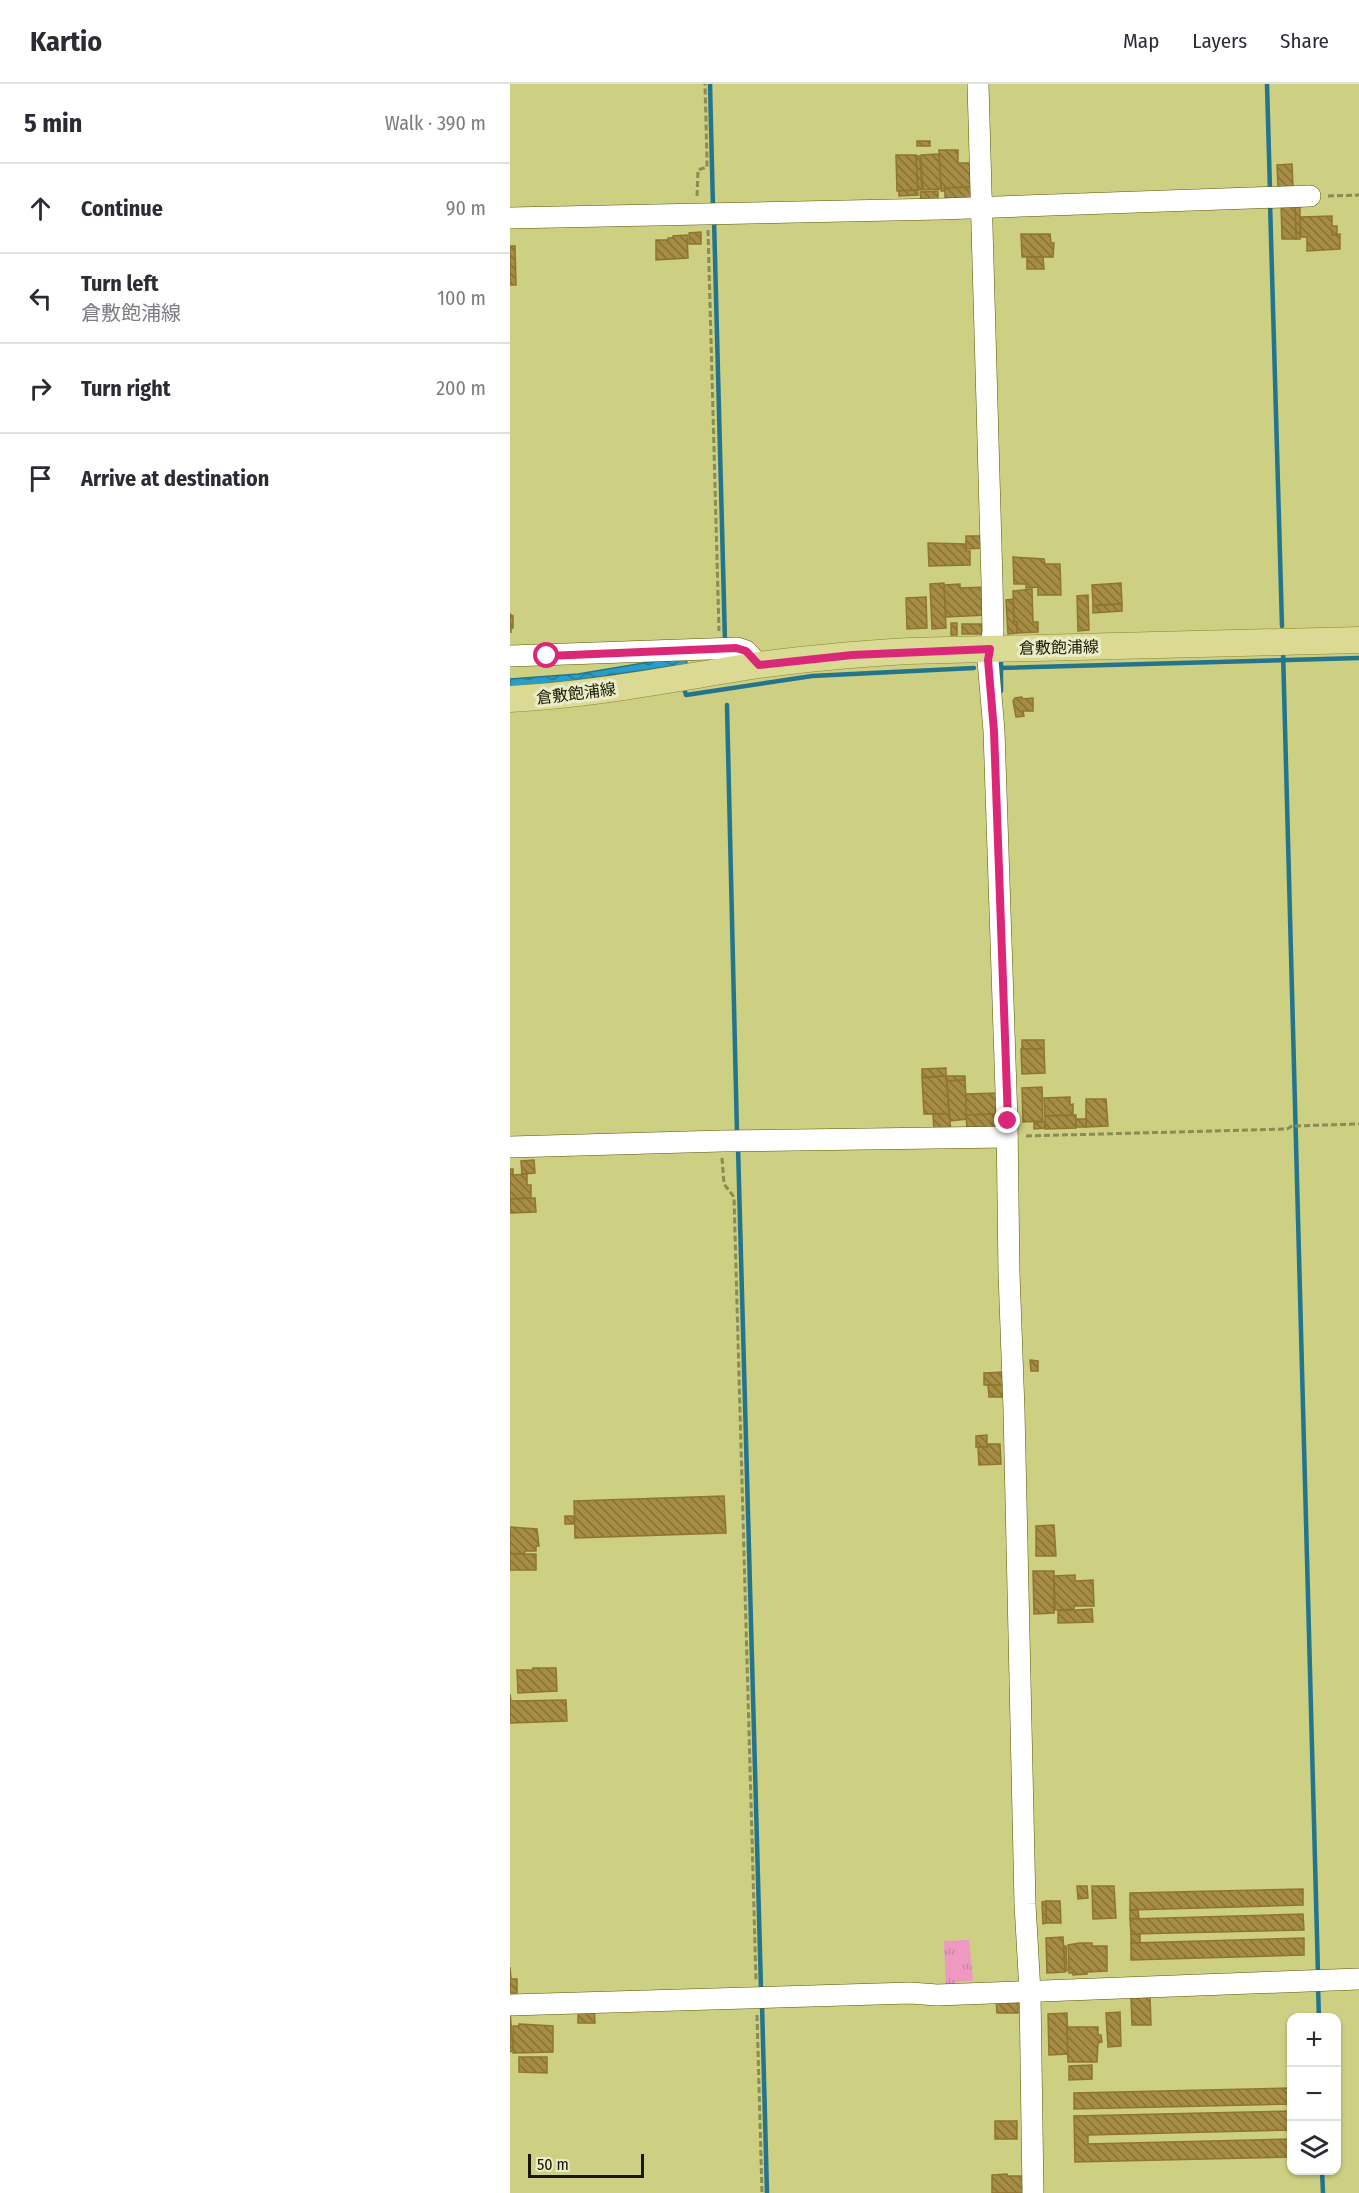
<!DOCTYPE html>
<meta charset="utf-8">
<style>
:root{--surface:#fff;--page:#f7f7f7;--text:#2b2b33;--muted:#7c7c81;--line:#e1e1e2}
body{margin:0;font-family:"Fira Sans Condensed","Noto Sans JP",sans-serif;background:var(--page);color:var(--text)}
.controls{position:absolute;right:18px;bottom:18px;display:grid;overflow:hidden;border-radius:12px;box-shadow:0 2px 4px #0004}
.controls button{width:54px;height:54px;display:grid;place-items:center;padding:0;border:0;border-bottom:2px solid var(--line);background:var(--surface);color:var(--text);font:30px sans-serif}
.scale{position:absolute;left:18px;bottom:15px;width:116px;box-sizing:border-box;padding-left:6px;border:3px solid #181700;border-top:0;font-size:16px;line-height:21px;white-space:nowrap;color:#181700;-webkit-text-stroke:4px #ebedc8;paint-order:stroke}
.stop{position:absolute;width:18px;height:18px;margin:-14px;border:4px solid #db2777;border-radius:50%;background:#fff}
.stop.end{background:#db2777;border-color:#fff;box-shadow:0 2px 6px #0008}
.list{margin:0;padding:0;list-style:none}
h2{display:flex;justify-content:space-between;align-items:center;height:78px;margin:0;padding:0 24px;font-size:26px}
h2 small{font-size:20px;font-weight:400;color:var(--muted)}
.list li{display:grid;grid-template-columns:39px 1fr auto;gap:18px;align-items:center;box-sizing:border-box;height:90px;padding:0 24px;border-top:2px solid var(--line)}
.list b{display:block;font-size:22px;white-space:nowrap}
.list p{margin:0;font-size:20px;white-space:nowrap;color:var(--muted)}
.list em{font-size:20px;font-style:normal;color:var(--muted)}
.icon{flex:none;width:33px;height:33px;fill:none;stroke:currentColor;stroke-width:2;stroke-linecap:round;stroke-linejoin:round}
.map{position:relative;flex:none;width:849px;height:2109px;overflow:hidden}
header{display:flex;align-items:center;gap:36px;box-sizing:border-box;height:84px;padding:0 30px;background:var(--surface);border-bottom:2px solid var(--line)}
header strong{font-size:28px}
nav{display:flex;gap:33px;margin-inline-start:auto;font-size:21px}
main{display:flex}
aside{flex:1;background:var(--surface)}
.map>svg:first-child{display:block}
.grass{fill:url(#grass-tufts)}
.water{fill:url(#water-waves);stroke:#24748c;stroke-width:1.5}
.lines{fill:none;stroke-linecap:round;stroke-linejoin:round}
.stream{stroke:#24748c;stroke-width:4.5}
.building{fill:url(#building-back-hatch);stroke:#90762c;stroke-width:1.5}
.minor-casing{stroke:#575600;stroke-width:22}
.major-casing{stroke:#868631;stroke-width:27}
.path{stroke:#8b8c53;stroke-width:3;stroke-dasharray:6 3;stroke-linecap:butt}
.minor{stroke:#fff;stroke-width:21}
.major{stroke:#dada94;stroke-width:26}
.route{stroke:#db2777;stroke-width:8}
.labels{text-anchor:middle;stroke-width:6;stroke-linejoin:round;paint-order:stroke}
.street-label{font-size:16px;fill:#181700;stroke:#ebedc8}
</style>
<header>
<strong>Kartio</strong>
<nav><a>Map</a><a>Layers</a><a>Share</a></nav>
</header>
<main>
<aside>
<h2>5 min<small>Walk · 390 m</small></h2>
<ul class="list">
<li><svg class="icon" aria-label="ahead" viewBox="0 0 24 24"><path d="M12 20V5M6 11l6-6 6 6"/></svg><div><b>Continue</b></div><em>90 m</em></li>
<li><svg class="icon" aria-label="left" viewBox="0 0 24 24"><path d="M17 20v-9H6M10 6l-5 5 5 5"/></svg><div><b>Turn left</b><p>倉敷飽浦線</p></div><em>100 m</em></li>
<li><svg class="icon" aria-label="right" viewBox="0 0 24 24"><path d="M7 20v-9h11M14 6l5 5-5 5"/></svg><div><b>Turn right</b></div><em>200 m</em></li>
<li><svg class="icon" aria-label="arrive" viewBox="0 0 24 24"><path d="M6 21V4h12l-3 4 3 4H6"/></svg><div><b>Arrive at destination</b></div></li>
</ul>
</aside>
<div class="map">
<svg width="849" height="2109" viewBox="0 0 849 2109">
<defs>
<pattern id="grass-tufts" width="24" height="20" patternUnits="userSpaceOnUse" patternTransform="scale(1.5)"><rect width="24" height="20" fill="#ee98c2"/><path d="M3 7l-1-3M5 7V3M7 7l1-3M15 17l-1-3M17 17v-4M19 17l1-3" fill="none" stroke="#cb82a5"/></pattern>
<pattern id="water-waves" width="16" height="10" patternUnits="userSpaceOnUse" patternTransform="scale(1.5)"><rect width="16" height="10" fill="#299cc8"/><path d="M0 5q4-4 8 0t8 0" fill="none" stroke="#227ea0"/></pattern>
<pattern id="building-back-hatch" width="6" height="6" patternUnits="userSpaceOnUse" patternTransform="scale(1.5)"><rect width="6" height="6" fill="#a68c44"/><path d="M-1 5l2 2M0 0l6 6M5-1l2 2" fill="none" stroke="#867136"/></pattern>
</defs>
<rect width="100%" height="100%" fill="#cdcf83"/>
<path class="grass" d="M459,1856L463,1897L445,1898L444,1904H436L434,1857Z"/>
<path class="water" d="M175,572L178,583L163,582L47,599L0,603V595L68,590Z"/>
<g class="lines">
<g class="stream">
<path d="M200,0L203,124"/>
<path d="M757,0L760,107"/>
<path d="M760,118L772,542"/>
<path d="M204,135L215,558"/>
<path d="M773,567L808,1890"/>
<path d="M491,577V607"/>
<path d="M489,584L849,574"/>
<path d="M174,604L176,611L302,592L464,584"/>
<path d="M217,621L227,1050"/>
<path d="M228,1063L251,1905"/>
<path d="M808,1903L809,1934"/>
<path d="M252,1920L257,2109"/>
<path d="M812,2086L813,2109"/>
</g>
</g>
<g class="building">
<rect x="407" y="57" width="13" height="5"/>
<path d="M429,66H448V79H462V103L434,104L435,107H431Z"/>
<path d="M429,70L431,105L413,106L411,71Z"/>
<path d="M386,71H406L408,106L387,107Z"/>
<path d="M406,72H410L412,106H408Z"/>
<path d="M782,80L783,103H768L767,81Z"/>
<path d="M462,103L467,114L435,116V104Z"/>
<path d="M407,106L408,111L389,112V107Z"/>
<path d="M428,107V116H411L410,108Z"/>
<path d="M785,117H790V155H786Z"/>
<path d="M785,117L786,155H772L771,118Z"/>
<path d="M822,132V142H827V149H822V151L830,150V165L797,167V153H791L790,133Z"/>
<path d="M191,148V160H179V149Z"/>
<path d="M511,150H540L541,159H544L543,173H512Z"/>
<path d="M177,151L178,174L146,176V156H158V154H163V152Z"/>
<path d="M0,162H5L6,201H0Z"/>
<path d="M517,173H533L534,185H517Z"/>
<path d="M456,452H473V464L456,465Z"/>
<path d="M418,459L456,460V467H460V481L419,482Z"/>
<path d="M503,473L534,475L535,480H550L551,511H528V503L516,504V500H504Z"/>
<path d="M434,499L436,544L422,545L420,500Z"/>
<path d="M611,499L612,520L583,521L582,501Z"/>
<path d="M450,500V504L477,503V531L436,533L434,501Z"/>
<path d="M522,505L523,538H528V548L507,549V538H504L503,507Z"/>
<path d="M578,511L579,546L568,547L567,512Z"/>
<path d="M416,513L417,544L397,545L396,514Z"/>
<path d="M503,515L504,538H507V549L498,550L496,516Z"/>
<path d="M612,520V527L583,529V522Z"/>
<path d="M0,530L3,532V544H1V549Z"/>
<rect x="441" y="539" width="6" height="12"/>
<rect x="452" y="540" width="20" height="10"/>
<path d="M512,613V615L523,614V627H513L514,632L506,633L503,617L505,614Z"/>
<rect x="512" y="956" width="22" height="9"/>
<path d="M511,965H534L535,989L512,990Z"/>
<path d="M436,984V992L412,993V985Z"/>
<path d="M436,992L439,1030H414L412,994Z"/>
<path d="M436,992H455V996L437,997Z"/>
<path d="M455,996L457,1035L440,1037L437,997Z"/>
<path d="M532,1003L533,1037L513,1038L512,1004Z"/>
<path d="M488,1009L487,1030L456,1031V1010Z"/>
<path d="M560,1013V1021L563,1020V1031L535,1032L534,1014Z"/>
<path d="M576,1015H596L598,1042L576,1043Z"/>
<path d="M423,1030H439L441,1046L424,1047Z"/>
<path d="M487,1030L488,1044L457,1045L456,1031Z"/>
<path d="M566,1031V1044L535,1045V1032Z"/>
<rect x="566" y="1035" width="10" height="8"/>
<path d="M524,1038H535V1044L524,1045Z"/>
<path d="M24,1076L25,1089L12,1090L11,1077Z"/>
<path d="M0,1085H3V1091L17,1090V1101H21V1114L0,1115Z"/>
<path d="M25,1114L26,1128L0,1129V1115Z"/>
<path d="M520,1276L528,1277V1287H521Z"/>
<path d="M495,1288V1301H474V1289Z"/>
<path d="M478,1301H495L496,1313H479Z"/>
<path d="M477,1351V1363H466V1352Z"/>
<path d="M478,1360H490L491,1380L469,1381L468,1363H478Z"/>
<path d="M214,1412L216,1449L65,1454L64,1417Z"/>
<path d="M55,1432H63L64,1440H55Z"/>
<path d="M544,1441L546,1472H526V1442Z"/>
<path d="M0,1443L27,1445L29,1462H26V1467H15L14,1470H0Z"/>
<rect x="0" y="1470" width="26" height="16"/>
<path d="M523,1487H544V1529L524,1530Z"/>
<path d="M565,1491V1497L583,1496L584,1522H564V1525L545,1526L544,1492Z"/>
<path d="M582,1525L583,1538L548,1539V1527Z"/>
<path d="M23,1584H46L47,1607L8,1609L7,1586H23Z"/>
<path d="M0,1610L1,1617L56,1616L57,1637L0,1639Z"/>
<path d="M567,1802H577L578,1814L568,1815Z"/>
<path d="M582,1802H604L606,1834L583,1835Z"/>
<path d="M793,1805V1821L620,1826V1809Z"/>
<path d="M536,1817H550L551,1839H536Z"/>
<path d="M536,1817V1839L533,1840L532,1818Z"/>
<path d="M620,1826H628L629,1834L620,1835Z"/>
<path d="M793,1830L794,1846L621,1850L620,1835Z"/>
<rect x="621" y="1850" width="9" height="9"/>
<path d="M553,1853L555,1888L537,1889L536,1854Z"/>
<path d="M794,1854V1871L621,1876V1859Z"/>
<path d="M570,1859H582V1862H597V1887L577,1888V1890L563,1891V1889H559L558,1861Z"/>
<path d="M554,1862H556L557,1887H555Z"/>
<path d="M0,1883L1,1895H7V1909H0Z"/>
<path d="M640,1912L641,1941H622L621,1913Z"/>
<path d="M486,1916H508V1929H487Z"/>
<path d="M68,1923H84L85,1939H68Z"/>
<path d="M0,1926L3,1966L0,1968Z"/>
<path d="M610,1928L611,1962L598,1963L596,1929Z"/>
<path d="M557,1929L558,1970L539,1971L538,1930Z"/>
<path d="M9,1940L43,1942V1968L3,1969V1942H9Z"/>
<path d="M557,1943H588V1951H591L592,1958L588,1959L587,1978H558Z"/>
<path d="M9,1973H37V1989L9,1988Z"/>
<path d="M582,1981V1995L559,1996V1982Z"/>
<path d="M782,2004V2020L564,2025V2009Z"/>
<path d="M782,2027V2046L578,2051V2060L782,2055V2073L565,2078L564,2032Z"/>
<rect x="485" y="2037" width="22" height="18"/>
<path d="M497,2090V2092H515V2109H482V2091Z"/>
</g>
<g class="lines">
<g class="minor-casing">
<g id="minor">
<path d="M468,0L482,498L483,548L478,576L484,647L497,1037L499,1189L504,1326L515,1820L520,1908L523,2109"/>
<path d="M0,134L431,125L800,112"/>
<path d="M0,572L227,564L236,567L249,581"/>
<path d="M0,1063L212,1057L497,1053"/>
<path d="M0,1921L400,1909L427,1911L849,1895"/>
</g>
</g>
<g class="major-casing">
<path id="major" d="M0,615C84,611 166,594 249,581C299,574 349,570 399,567L849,556"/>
</g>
<g class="path">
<path d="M187,112L188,86L197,83V76L195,0"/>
<path d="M818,112L849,111"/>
<path d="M198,146L209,547"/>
<path d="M516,1052L777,1045L782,1042L849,1040"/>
<path d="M212,1074L214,1100L224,1113L246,1897"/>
<path d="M247,1931L252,2109"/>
</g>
<use href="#minor" class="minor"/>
<use href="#major" class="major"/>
</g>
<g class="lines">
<path class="route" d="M37,572L226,564L236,567L249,581L342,571L480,565L478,576L484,647L498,1037"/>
</g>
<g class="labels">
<g class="street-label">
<text transform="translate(549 563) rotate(-1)" y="6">倉敷飽浦線</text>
<text transform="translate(66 609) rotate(-7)" y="6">倉敷飽浦線</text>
</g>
</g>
</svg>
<div class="controls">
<button>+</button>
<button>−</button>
<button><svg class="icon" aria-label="layers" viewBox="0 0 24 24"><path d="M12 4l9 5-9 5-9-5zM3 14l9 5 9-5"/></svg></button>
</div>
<div class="scale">50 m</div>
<div class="stop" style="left:37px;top:572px"></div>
<div class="stop end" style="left:498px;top:1037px"></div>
</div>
</main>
